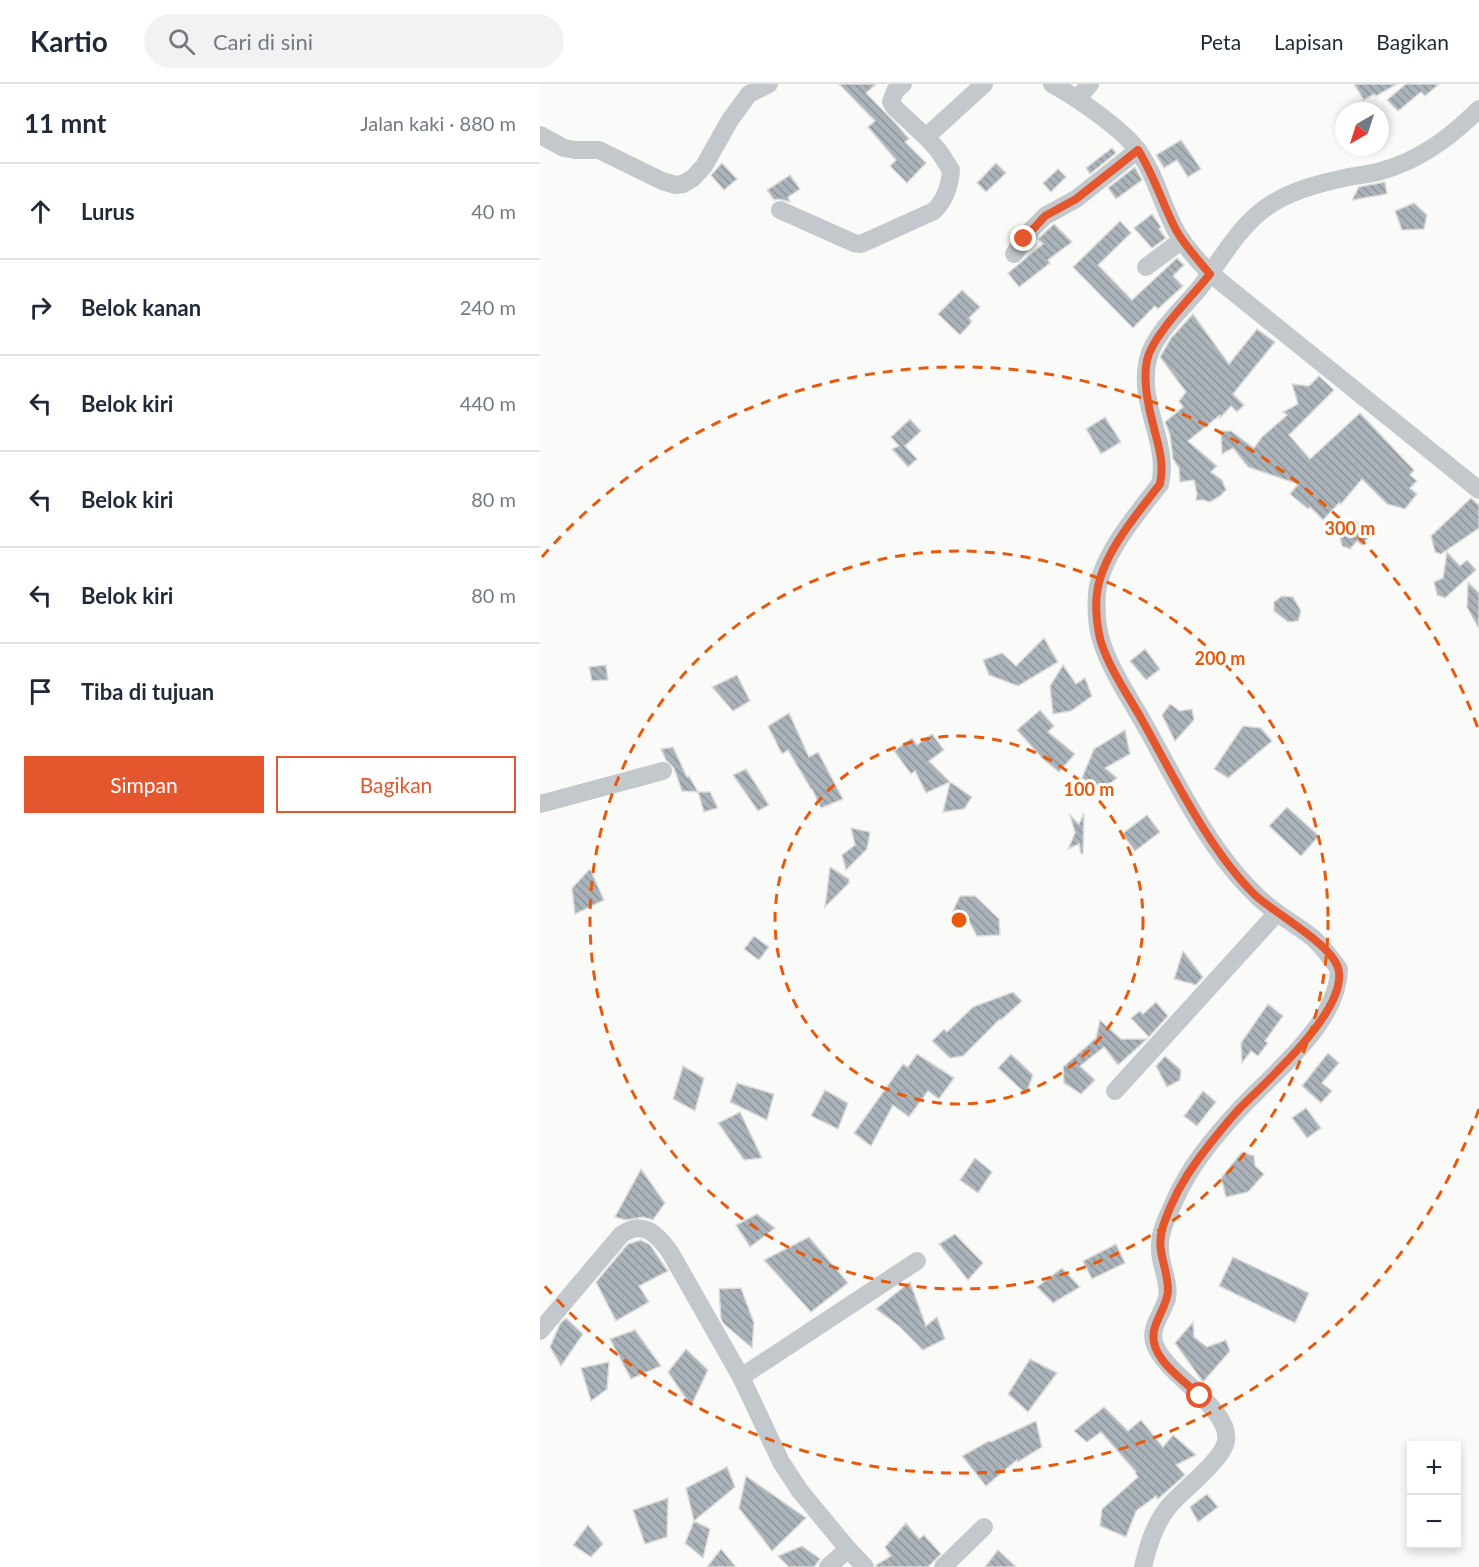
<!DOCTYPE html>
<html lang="id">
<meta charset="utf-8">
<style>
:root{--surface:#fff;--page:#f2f2f3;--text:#1f2937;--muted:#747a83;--line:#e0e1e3;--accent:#e4572e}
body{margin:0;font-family:Lato,sans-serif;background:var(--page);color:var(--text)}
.controls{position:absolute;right:18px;bottom:18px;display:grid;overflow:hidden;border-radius:0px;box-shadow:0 3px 9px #0003}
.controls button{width:54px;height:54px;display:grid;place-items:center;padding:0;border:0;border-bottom:2px solid var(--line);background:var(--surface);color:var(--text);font:30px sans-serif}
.compass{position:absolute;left:795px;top:18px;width:54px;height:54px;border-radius:50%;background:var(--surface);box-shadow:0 3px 9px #0003;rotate:219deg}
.stop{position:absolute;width:18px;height:18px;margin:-14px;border:4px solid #e4572e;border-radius:50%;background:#fff}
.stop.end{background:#e4572e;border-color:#fff;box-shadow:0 2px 6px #0008}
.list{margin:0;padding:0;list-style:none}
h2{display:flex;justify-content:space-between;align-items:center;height:78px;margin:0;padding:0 24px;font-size:26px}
h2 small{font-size:20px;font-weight:400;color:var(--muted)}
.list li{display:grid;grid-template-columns:39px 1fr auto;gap:18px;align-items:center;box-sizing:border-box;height:96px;padding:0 24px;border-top:2px solid var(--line)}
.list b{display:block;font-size:22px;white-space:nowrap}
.list em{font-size:20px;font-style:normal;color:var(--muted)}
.actions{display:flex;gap:12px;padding:18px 24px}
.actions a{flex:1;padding:14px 0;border:2px solid var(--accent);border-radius:0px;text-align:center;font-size:21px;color:var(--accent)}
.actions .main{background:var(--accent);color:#fff}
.icon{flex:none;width:33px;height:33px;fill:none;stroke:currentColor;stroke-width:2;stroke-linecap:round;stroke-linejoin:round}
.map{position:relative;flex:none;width:939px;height:1483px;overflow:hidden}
header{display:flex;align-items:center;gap:36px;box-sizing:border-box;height:84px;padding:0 30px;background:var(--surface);border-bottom:2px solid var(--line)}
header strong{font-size:28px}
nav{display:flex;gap:33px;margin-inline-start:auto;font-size:21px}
.search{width:420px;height:54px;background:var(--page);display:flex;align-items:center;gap:15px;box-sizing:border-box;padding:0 21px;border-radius:33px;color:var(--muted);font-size:22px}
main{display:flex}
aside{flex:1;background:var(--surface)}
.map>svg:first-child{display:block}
.building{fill:url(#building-back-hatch);stroke:#dcdcda;stroke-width:1.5}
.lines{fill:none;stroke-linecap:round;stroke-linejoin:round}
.minor{stroke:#c3c8cc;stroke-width:18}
.route{stroke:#e4572e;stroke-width:8}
.ring{fill:none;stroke:#e8590c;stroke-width:3;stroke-dasharray:10 8}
.centre{fill:#e8590c;stroke:#fff;stroke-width:3}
.ring-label{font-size:18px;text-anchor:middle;font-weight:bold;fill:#e8590c;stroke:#fff;stroke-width:6;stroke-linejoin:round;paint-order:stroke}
</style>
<header>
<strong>Kartio</strong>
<div class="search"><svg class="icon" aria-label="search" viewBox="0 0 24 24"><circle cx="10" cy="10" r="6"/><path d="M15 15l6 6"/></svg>Cari di sini</div>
<nav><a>Peta</a><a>Lapisan</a><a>Bagikan</a></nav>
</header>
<main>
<aside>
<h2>11 mnt<small>Jalan kaki · 880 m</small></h2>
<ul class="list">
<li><svg class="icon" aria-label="ahead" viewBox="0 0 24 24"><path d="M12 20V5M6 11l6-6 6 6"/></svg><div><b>Lurus</b></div><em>40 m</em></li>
<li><svg class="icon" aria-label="right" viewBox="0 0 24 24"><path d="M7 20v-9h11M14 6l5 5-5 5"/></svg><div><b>Belok kanan</b></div><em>240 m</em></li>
<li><svg class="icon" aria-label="left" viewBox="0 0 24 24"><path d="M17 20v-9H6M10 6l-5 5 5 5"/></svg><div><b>Belok kiri</b></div><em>440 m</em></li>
<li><svg class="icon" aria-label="left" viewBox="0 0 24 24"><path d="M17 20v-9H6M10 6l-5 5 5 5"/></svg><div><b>Belok kiri</b></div><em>80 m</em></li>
<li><svg class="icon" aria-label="left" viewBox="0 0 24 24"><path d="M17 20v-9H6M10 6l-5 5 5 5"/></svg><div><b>Belok kiri</b></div><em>80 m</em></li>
<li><svg class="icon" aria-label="arrive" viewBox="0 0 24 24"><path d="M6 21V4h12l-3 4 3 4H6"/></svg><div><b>Tiba di tujuan</b></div></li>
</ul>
<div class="actions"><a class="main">Simpan</a><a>Bagikan</a></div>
</aside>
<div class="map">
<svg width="939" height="1483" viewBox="0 0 939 1483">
<defs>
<pattern id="building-back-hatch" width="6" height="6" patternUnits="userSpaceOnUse" patternTransform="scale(1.5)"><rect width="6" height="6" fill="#aab3b9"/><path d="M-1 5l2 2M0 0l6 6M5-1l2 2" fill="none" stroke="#8e969c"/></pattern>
</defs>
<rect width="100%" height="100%" fill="#fafaf8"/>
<g class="building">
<path d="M299,0H336L326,9L357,41L369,55L365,58L386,79L367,99L350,82L356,76L328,43L335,37Z"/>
<path d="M814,0H857L836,12L834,10L824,16Z"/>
<path d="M866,0H899L885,12L881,8L858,27L847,16Z"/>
<path d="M641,56L661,85L648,93L637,76L624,84L616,71Z"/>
<path d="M572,64L576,69L550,90L546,84Z"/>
<path d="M182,79L197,95L184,106L171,91Z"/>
<path d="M456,79L466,89L446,108L437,99Z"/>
<path d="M595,83L602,96L576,115L568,104Z"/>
<path d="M518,85L526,93L511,108L503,99Z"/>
<path d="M250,91L260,105L248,113L250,118L239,115L234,116L227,106Z"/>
<path d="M845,98L847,110L812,116L819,103Z"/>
<path d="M874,119L887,131L884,145L862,146L855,127Z"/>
<path d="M612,130L621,143L619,145L626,154L612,164L594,144Z"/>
<path d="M580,137L591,149L558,181L592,216L637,174L644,181L633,192L643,202L618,225L615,222L593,244L533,183Z"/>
<path d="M514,140L532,158L508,176L510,179L479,203L468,189L503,160L498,155Z"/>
<path d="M422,206L440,223L429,234L432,238L420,251L398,230Z"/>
<path d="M653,230L689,280L717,245L735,258L693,310L704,321L697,328L691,322L680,334V331L648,357L677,382L671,388L682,396L686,406L680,412L670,418L663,416H656L657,410L654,396L640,398L639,384L633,375L630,351L625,338L643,323L639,317L646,308L620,273L631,254Z"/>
<path d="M779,292L794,306L749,351L770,375L820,329L874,386L870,391L877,397L870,404L877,410L865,425L847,420L822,395L801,420L799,419L783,436L770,423L768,425L750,410L758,400L708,383L693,364L682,370L681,347H691L714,364L722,353L747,331L743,328L758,320L752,300L769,302Z"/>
<path d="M565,333L581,358L561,370L546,345Z"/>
<path d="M370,335L381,347L365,362L377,375L368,383L352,365L359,362L351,353Z"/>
<path d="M931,414L939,421V444L901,470L895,468L891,452Z"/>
<path d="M815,436L832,450L822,461L817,457L810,465L802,462L800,453Z"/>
<path d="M907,468L920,482L927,476L936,486L905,514L897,511L894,498L903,494Z"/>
<path d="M928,498L939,509V545L927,523Z"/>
<path d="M742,512L753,513L761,527L758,537L748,538L734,527V518Z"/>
<path d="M504,554L518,578L478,602L449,591L443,576L462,569L476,582Z"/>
<path d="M605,565L620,585L606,596L590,577Z"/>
<path d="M66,581L68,596L52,597L49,583Z"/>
<path d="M523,581L536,600L545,594L552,612L531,627L513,630L510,602Z"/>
<path d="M197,591L210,617L193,627L172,603Z"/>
<path d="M630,620L640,627L652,625L654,636L635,657L622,631Z"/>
<path d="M500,626L514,642L508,648L535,670L519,688L503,675L477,646Z"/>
<path d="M249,629L269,673L278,668L303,715L281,724L272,705H271L248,666L242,670L228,642Z"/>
<path d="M703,642L721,644L732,657L688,694L674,685Z"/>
<path d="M585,646L590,670L565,684L577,694L560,707L542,694L554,665Z"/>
<path d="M392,650L404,666L389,677L410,698L386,709L375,687L371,690L354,667L372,654L377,661Z"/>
<path d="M133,663L147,693L149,692L158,708L142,707L134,684L126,676L121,665Z"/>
<path d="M206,685L229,721L218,727L193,691Z"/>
<path d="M410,698L432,713L424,725L403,728Z"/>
<path d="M158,708H170L178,724L164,728Z"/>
<path d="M747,723L779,752L761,772L729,742Z"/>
<path d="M544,729L543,770H541L539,760L528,765L535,749L530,731L539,740Z"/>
<path d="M607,731L620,748L595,767L582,750Z"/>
<path d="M311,744L330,748L327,765L306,786L302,771L315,761Z"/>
<path d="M290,783L309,795V799L285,823Z"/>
<path d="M50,785L64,816L35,830L32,804Z"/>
<path d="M420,812H435L459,835L460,851L437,852L429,837L412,829Z"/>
<path d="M214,852L229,863L219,876L204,865Z"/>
<path d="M643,867L663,893L656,901L634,895Z"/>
<path d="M473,908L482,917L461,936L460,935L423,972L410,974L392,957L404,945L407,948L433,923Z"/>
<path d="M616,918L628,932L609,953L591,934L600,927L603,930Z"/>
<path d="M728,920L743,932L725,957L728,959L718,972L711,967L702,979L701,959Z"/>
<path d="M560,936L581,955H607L578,981L564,963L540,982L555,996L541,1010L524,999L523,983L556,954Z"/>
<path d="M788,969L799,979L782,999L792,1007L781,1019L762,1002Z"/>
<path d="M377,970L414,994L399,1015L388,1007L369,1033L353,1021L331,1062L314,1049L363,980L368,983Z"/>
<path d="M471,970L493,991L486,1010L458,984Z"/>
<path d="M625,972L641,986L640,996L627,1003L616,982Z"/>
<path d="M143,982L164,994L155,1027L133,1015Z"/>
<path d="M197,999L234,1010L227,1036L190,1018Z"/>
<path d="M285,1006L308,1019L298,1045L271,1032Z"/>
<path d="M663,1007L676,1018L657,1042L644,1032Z"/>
<path d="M766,1024L781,1044L767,1054L752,1034Z"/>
<path d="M200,1028L222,1074L204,1076L178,1039Z"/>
<path d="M702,1068L714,1072L715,1082L724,1090L708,1108L686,1113L681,1094Z"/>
<path d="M435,1074L452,1088L438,1109L420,1096Z"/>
<path d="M101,1085L125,1119L113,1136L103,1133L86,1136L75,1133Z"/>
<path d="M217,1130L235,1144L210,1163L196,1141Z"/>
<path d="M415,1150L443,1179L428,1196L399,1160Z"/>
<path d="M269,1153L308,1199L271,1228L224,1176Z"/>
<path d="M101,1156L110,1161L128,1187L99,1202L109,1218L76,1237L56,1198L88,1160Z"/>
<path d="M576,1160L585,1179L552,1195L543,1177Z"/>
<path d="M693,1173L769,1209L755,1239L679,1202Z"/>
<path d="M522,1184L540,1203L513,1219L497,1203Z"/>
<path d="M370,1198L386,1242L397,1233L405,1255L383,1266L359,1242L336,1225Z"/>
<path d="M201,1204L214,1239L212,1264L183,1239L181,1234L179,1205Z"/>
<path d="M26,1234L43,1250L21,1282L10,1263L20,1240Z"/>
<path d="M653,1238L654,1253L667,1263L686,1256L690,1267L663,1298L635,1259Z"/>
<path d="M95,1246L121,1282L91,1295L70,1255Z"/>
<path d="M146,1265L168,1286L151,1322L128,1288Z"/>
<path d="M490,1275L517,1289L488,1328L468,1310Z"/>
<path d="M69,1278L67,1305L51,1317L41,1284Z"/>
<path d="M564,1323L588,1347L601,1336L623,1363L633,1351L656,1371L636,1381L645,1391L618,1415L616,1412L596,1427L586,1453L560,1442L562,1425L598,1393L595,1389L596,1388L561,1348L547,1358L534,1347Z"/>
<path d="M496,1337L502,1363L478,1378L477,1376L446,1402L422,1372L449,1357L451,1358Z"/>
<path d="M187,1383L195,1403L154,1437L146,1404Z"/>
<path d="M206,1392L266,1434L232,1467L199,1424Z"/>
<path d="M667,1410L678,1423L658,1438L650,1423Z"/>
<path d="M128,1414L127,1453L105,1460L93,1426Z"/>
<path d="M154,1437L170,1445L163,1474L145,1459Z"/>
<path d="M366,1439L379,1455L384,1451L401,1470L388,1483H336V1481L351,1472L345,1463Z"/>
<path d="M48,1441L63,1460L51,1473L33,1461Z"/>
<path d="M262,1462L280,1475L274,1483H249L238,1472Z"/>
<path d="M181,1465L196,1483H167Z"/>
<path d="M458,1466L476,1483H445Z"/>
</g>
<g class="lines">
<g class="minor">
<path d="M363,0L355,7L351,18L355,24L386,53"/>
<path d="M512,0C536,13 584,46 599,68C616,92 622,121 636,147C645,163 658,177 671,190L939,406"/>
<path d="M537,15L550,0"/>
<path d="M0,51L24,64L35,66H59L122,97L136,101L143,100L153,94L164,82L190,36L209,10L229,0"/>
<path d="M240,126L314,159L321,160L394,127C405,116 410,101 411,86L398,66L386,53L444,0"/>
<path d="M474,170L492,145L505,132L536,115L598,66"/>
<path d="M606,183L642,156"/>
<path d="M0,720L123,687"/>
<path d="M575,1007L737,829"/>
<path d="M0,1247L81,1151C103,1135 117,1150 130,1168L201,1293L241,1378L260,1407L308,1465L288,1483"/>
<path d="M201,1293L377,1177"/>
<path d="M308,1465L325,1483"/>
<path d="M403,1483L444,1443"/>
<path d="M603,1483C608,1461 615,1438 630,1421C643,1406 683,1376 686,1357C691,1324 627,1292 615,1261C608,1244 623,1230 627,1214C630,1197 620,1182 620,1165C619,1149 627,1133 634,1118C649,1083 673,1054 699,1026C734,988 798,940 799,885C791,874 783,863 773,854C754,839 732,828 715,810C669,766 637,699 606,643C591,616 572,589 562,559C557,545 556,524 557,509C561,471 597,430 620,400C630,359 597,320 608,275C614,250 642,225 658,206C679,179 697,145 724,125C748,107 780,99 809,93C820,91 833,90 844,86C880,76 914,50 939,25"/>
</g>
</g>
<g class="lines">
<path class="route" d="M484,155L505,132L536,115L598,66C614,91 622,119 636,146C645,162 658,176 670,190C653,212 613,250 607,276C603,296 607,317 612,336C617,358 625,377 620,400C597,430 562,470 557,509C555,523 557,544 561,558C570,586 588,611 602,636C634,693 669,766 715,811C735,830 796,862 799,888C804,929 728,996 701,1023C686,1039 672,1057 659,1074C644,1094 631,1118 623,1142C615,1168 628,1182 628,1207C627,1220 619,1230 615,1243C605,1271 642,1295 660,1312"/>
</g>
<g class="ring">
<circle cx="419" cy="836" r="184"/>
<circle cx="419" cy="836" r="369"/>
<path d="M939 1025A553 553 0 0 1 2 1199M2 473A553 553 0 0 1 939 647"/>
</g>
<circle cx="419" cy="836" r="9" class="centre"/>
<g class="ring-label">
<text x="810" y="451">300 m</text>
<text x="680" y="581">200 m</text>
<text x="549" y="712">100 m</text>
</g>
</svg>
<div class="controls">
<button>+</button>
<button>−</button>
</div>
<svg class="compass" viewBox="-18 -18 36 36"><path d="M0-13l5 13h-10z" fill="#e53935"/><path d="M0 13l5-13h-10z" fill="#747a83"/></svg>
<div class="stop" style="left:660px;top:1312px"></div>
<div class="stop end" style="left:484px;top:155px"></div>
</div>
</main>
